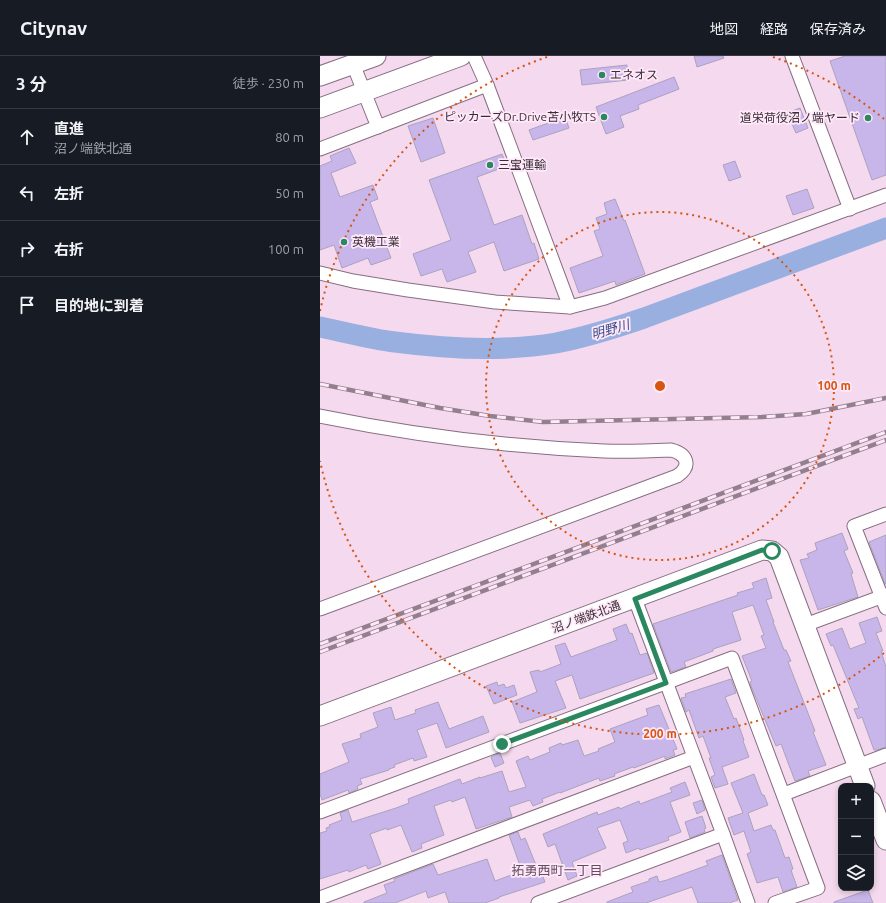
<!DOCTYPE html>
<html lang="ja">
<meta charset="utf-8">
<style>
:root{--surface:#171b24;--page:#20242c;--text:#f1f3f6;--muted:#9ea1a6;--line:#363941}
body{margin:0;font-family:Ubuntu,"Noto Sans JP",sans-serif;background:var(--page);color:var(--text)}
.controls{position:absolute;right:12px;bottom:12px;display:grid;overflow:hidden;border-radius:8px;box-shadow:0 2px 6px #0003}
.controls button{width:36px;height:36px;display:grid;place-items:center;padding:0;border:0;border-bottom:1px solid var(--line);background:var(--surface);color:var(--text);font:20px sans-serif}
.stop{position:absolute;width:12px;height:12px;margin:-9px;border:3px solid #2a875f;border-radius:50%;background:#fff}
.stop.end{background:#2a875f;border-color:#fff;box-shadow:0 1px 4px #0008}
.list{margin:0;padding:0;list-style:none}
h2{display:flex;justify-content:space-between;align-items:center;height:52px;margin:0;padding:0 16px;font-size:17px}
h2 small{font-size:13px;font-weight:400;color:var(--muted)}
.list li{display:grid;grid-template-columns:26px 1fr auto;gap:12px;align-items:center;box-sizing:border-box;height:56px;padding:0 16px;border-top:1px solid var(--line)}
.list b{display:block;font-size:15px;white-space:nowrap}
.list p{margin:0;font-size:13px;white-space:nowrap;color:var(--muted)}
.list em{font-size:13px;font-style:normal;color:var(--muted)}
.icon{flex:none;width:22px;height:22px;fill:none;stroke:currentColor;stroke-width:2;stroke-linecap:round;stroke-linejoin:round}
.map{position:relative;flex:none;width:566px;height:847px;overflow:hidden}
header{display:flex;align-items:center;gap:24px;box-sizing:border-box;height:56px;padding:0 20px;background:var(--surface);border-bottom:1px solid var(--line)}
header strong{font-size:19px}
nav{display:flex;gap:22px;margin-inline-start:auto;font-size:14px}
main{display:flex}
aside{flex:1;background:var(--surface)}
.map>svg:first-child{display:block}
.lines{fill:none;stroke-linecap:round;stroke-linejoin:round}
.river{stroke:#99afe0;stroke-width:21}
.building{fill:#c8b6ea;stroke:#aba2be}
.street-casing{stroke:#876e81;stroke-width:15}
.secondary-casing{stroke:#876e81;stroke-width:21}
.street{stroke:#fff;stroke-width:13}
.secondary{stroke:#fff;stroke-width:19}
.rail-casing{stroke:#93808e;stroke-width:4.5}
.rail{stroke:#ffe8f9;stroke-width:3;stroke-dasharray:9;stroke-linecap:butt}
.route{stroke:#2a875f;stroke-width:5}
.ring{fill:none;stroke:#d65510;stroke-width:2;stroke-dasharray:2 4}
.poi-dot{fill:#2a875f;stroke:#ffe8f9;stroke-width:1.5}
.labels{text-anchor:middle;stroke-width:3.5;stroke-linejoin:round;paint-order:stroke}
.poi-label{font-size:12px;fill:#392e36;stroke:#ffe8f9;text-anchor:start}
.street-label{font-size:12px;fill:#392e36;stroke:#ffe8f9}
.water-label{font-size:13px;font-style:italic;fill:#324a86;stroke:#ffe8f9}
.neighbourhood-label{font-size:13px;fill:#644d5e;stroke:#ffe8f9}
.centre{fill:#d65510;stroke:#ffe8f9;stroke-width:2}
.ring-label{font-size:12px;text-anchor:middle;font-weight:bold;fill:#d65510;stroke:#ffe8f9;stroke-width:3.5;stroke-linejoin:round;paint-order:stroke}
</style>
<header>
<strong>Citynav</strong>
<nav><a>地図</a><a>経路</a><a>保存済み</a></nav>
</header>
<main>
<aside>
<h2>3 分<small>徒歩 · 230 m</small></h2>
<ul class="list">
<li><svg class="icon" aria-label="ahead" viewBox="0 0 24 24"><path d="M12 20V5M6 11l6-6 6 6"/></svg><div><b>直進</b><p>沼ノ端鉄北通</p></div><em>80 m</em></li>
<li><svg class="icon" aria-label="left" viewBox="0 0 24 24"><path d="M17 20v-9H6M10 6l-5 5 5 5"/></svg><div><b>左折</b></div><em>50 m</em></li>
<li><svg class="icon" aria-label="right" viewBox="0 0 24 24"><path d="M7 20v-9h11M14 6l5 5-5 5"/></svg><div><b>右折</b></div><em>100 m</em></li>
<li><svg class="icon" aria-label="arrive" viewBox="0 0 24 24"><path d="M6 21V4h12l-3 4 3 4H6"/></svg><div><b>目的地に到着</b></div></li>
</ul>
</aside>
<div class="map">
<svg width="566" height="847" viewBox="0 0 566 847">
<rect width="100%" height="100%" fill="#f5d9ee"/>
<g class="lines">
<path class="river" d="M0,271C25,276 50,283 75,286C128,293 183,296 236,287C266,281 295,272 324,262L566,172"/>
</g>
<g class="building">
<path d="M374,0H403L404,2L377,11Z"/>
<path d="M525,0H566V119L552,124L510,5Z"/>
<path d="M307,9L308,24L262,29L260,14Z"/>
<path d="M354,21L359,33L318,49L319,53L300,60L304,71L286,78L276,51Z"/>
<path d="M480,52L488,72L476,77L467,57Z"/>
<path d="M245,61L249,72L213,84L209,74Z"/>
<path d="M113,62L125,97L101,106L88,70Z"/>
<path d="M29,92L36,107L11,117L20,141L53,129L58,143L50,146L71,202L51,209L48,202L22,212L14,189L0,194V110L12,105L10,100Z"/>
<path d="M182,98L187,110L157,121L174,169L202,159L212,188L214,187L219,203L184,215L174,186L148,196L156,216L127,226L122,213L101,220L93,198L131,184L109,124Z"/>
<path d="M415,105L421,121L409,125L403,109Z"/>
<path d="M487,133L494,152L473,159L466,140Z"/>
<path d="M295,143L304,165L305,164L325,218L296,229L295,225L259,237L250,212L283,200L274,175L280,173L276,162L287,158L284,147Z"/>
<path d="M522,477L528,493L524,495L533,517L531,518L538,541L498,554L480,504L489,502L487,498L497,494L495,487Z"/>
<path d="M566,479V528H565L549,486Z"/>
<path d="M446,522L452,542L446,544L454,566H453L464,594H466L471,605L468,606L495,675L493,676L506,709L488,715L490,720L475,725L461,688L456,690L431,630L430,626L432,625L422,600L446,592L441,580L444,579L433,549L412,556L421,584L393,593V595L364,606L366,611L351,616L333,568L418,539L417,537L434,532L432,527Z"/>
<path d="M557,561L562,575L556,577L563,595H561L566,611V691L557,694H554L542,661L538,663L534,653L539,652L513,589L511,590L506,578L522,572L530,593L546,587L539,567Z"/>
<path d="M306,568L310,578L312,577L320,599L327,597L334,617L260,643L252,619L235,625L246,652L200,667L192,646L217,636L210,616L219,614L220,616L241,608L235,590L245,587L251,601L297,584L293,573Z"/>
<path d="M411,623L416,637L405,641L414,663L416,662L424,684L423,685L429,701L402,711L408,728L395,732L391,721L395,719L389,702H391L383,680L379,682L369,654L366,656L361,642L366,641L365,638Z"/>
<path d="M177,626L178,630L184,628L186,632L194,629L197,639L174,648L166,630Z"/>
<path d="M118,646L129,673L163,660L169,676L126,692L117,667L97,674L107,701L94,705L93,702L74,709L75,711L69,713V714L40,723L42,728L37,730L38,733L29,737L28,734L2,744L0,738V718L29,706L22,688L41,682L40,678L58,671L53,657L71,651L75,664L96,657L95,654Z"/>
<path d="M339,649L357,693L353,694L355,699L345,703V700L314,712L313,711L294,718L295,720L280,725L279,722L240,737V736L222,743L223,746L213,750L210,744L189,751L192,761L156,773L145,741L132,746L131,744L114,750L124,779L101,788L102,792L92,796L81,769L67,774V772L50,778L61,808L48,813L46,809L29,816L28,814L0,823V777L7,775L6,772L10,771L9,769L22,764L20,757L28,754L32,766L76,752L89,747L88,743L140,723L142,728L160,721V722L182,715L189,736L206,731L196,705L208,700L210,704L230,696L229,692L241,687L242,689L258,684L264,700L279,695L278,693L295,686L290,673L328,659L326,653Z"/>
<path d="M180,697L184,707L175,711L171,701Z"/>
<path d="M434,718L442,739H444L448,749L428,757L434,775L451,769L453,774H455L465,802L469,801L473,813L471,814L477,831L463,836L458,821L437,827L427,798L431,796L424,775L414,779L408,762L423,757L411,727Z"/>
<path d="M365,726L370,739L350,746L361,776L348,781L349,784L320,794L319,792L306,797L303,787L308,785L300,764L277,772L286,792L252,806L257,820L248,824L235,788L228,791L223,778L277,756L278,759L299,751L300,753L319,745L320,748L352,736L350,732Z"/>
<path d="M382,744L385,754L377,758L373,747Z"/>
<path d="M382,760L386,772L384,773L385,776L370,782L365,766Z"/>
<path d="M198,776L201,784L205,782L216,809L218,808L225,826L179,841V842L165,847H129L125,836L108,842L106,835L75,847H44V846L67,837L64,829L75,825L74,823L113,808L118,819L167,803L175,825L202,815L189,779Z"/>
<path d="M402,799L418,844L409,847H378L372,831L326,847H287V846L313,836L311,831L329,825V823L337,820L339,826L347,824L388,809L386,805Z"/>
<path d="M548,834L553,847H514V846Z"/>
</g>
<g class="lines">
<g class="street-casing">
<g id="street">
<path d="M154,0L167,29"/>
<path d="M472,0L530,153"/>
<path d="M33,8L58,71"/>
<path d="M0,93L167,29L250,251"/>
<path d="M0,217L33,225L88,234L175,246L250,251L285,242L566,139"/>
<path d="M0,360C93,379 189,391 284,395C306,396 329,395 351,394C367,398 372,410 357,420L0,553"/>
<path d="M566,458L534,470L566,552"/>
<path d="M315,543L403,778L428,847"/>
<path d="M485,569L566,539"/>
<path d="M464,738L566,699"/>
<path d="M0,756L412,602L498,832L455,847"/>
<path d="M0,842L374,701"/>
<path d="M218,847L403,778"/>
</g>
</g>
<g class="secondary-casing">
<g id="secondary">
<path d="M0,20L56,0"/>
<path d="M0,52L141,0"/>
<path d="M0,660L442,494L452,495L459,501L545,730"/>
<path d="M551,745L566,784"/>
</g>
</g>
<use href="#street" class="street"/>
<use href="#secondary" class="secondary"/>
<g class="rail-casing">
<g id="rail">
<path d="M0,328L120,352L170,360L223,366L442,361L486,358L566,342"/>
<path d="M0,588L566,376"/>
<path d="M0,596L566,384"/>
</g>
</g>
<use href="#rail" class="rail"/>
</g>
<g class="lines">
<path class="route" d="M182,688L346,627L315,543L442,494L452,495"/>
</g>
<g class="ring">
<circle cx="340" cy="330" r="174"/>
<path d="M564 597A348 348 0 0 1 0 405M0 255A348 348 0 0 1 227 1M453 1A348 348 0 0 1 564 63"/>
</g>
<g class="poi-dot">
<circle cx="282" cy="19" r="4"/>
<circle cx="284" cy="61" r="4"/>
<circle cx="548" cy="62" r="4"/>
<circle cx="170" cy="109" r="4"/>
<circle cx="24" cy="186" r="4"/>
</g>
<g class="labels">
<g class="poi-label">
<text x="290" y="23">エネオス</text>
<text x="276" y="65" text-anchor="end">ピッカーズDr.Drive苫小牧TS</text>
<text x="540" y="66" text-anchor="end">道栄荷役沼ノ端ヤード</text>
<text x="178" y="113">三宝運輸</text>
<text x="32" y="190">英機工業</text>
</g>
<g class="street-label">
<text transform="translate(266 561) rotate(-20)" y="4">沼ノ端鉄北通</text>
</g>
<g class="water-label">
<text transform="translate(290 273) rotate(-16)" y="5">明野川</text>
</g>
<g class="neighbourhood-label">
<text x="237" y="819">拓勇西町一丁目</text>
</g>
</g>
<circle cx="340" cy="330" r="6" class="centre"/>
<g class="ring-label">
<text x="514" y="334">100 m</text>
<text x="340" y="682">200 m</text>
</g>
</svg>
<div class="controls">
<button>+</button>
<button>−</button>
<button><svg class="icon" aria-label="layers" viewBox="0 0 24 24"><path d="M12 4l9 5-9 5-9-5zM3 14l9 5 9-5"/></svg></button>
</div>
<div class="stop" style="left:452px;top:495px"></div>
<div class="stop end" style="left:182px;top:688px"></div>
</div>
</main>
